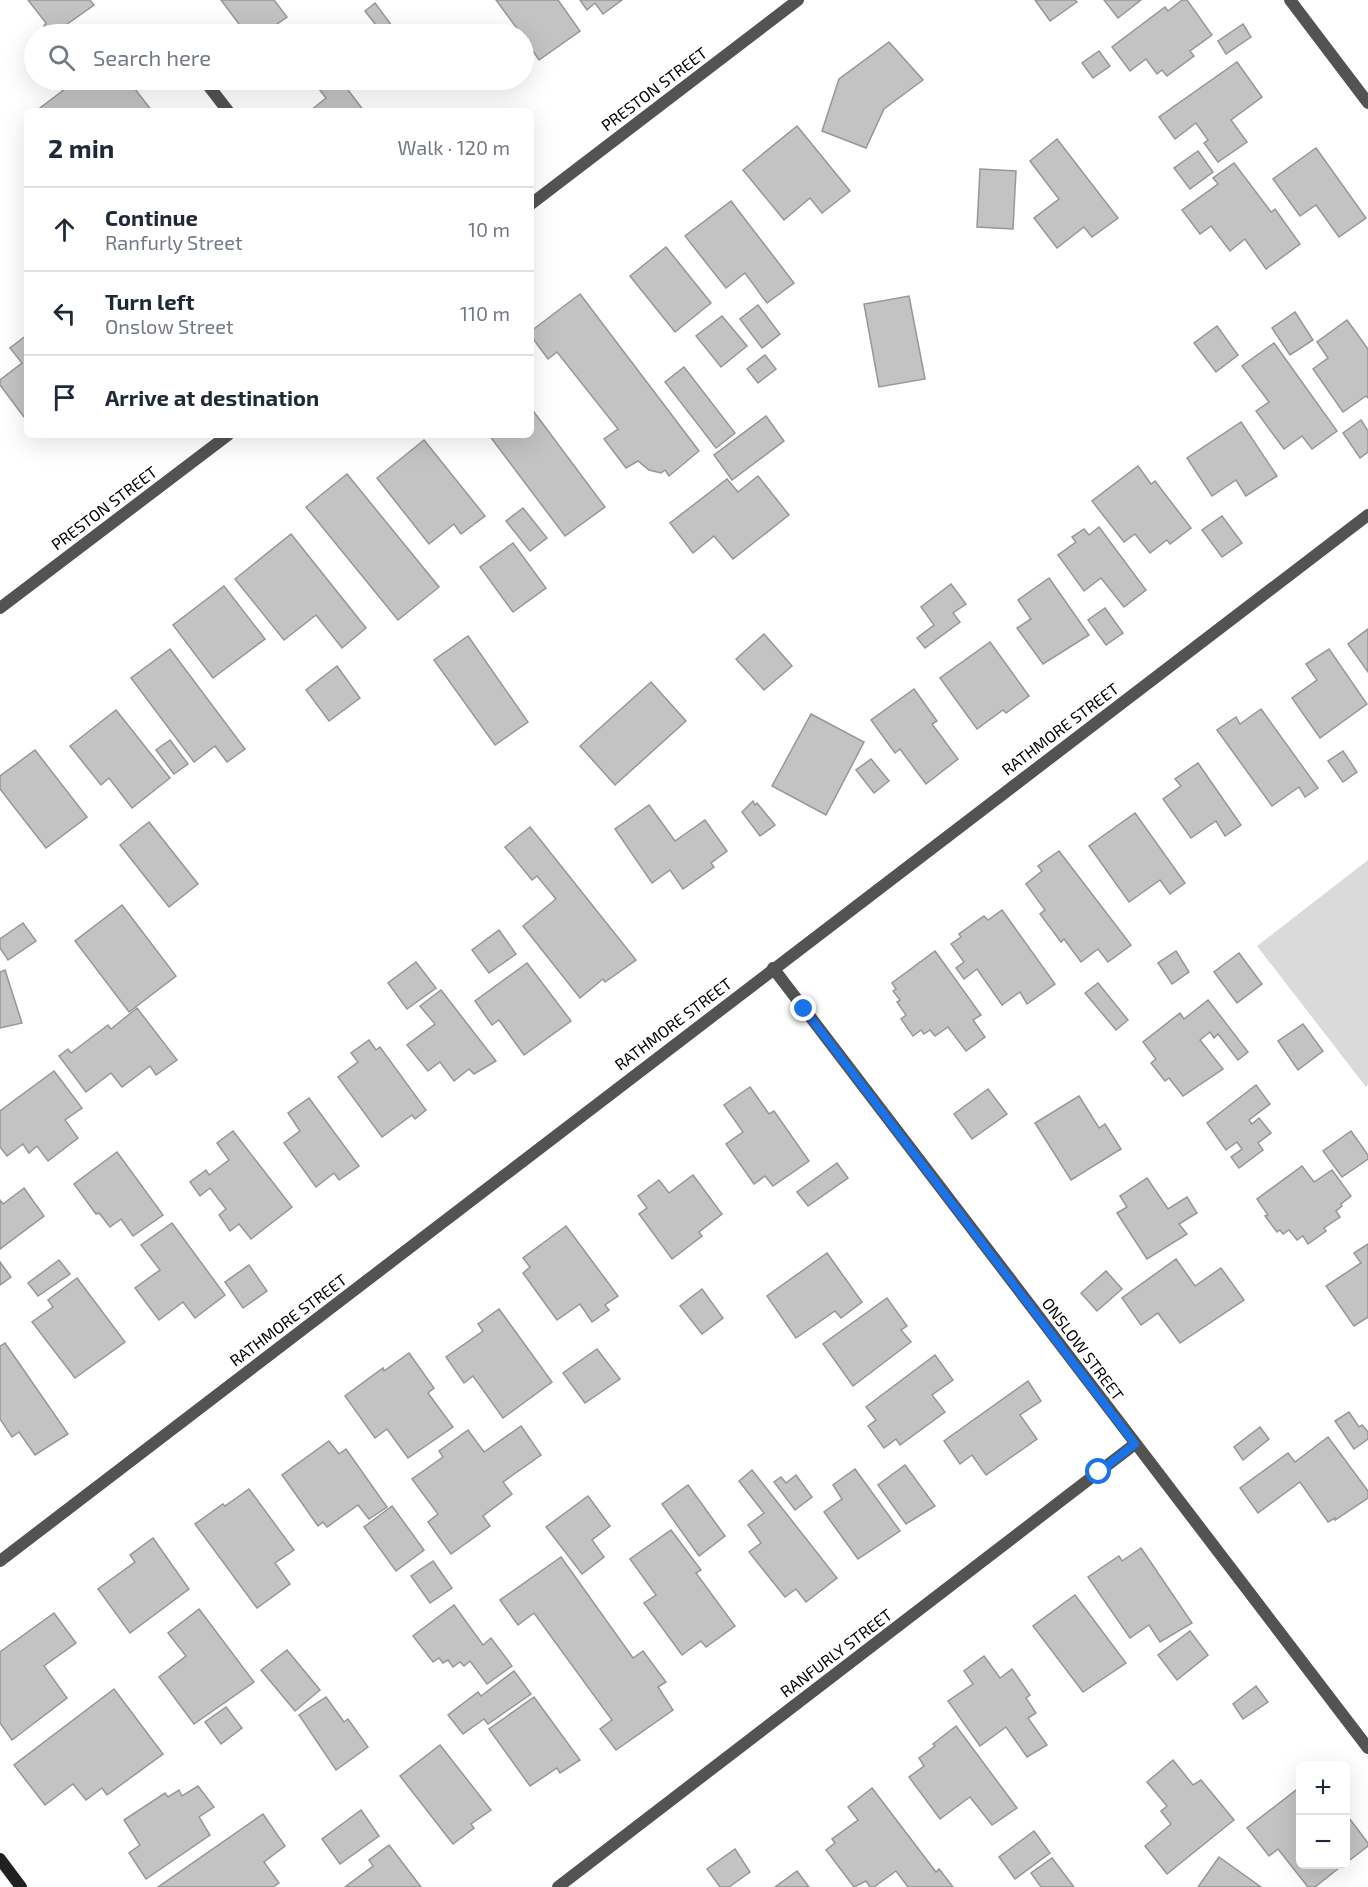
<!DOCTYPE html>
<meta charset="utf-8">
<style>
:root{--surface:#fff;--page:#f2f2f3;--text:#1f2937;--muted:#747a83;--line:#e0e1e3}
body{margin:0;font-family:"Exo 2",sans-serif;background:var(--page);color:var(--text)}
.controls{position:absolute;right:18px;bottom:18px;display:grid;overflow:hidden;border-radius:9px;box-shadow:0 6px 24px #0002}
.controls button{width:54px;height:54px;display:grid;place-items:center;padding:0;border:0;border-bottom:2px solid var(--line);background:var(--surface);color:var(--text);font:30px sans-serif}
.stop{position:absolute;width:18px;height:18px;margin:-14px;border:4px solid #1a73e8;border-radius:50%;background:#fff}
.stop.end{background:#1a73e8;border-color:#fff;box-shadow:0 2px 6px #0008}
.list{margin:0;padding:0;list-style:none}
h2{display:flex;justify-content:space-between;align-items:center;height:78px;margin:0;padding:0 24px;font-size:26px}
h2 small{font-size:20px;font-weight:400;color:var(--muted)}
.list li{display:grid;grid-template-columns:39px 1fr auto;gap:18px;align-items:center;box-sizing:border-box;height:84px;padding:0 24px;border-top:2px solid var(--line)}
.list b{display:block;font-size:22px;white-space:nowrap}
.list p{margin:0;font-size:20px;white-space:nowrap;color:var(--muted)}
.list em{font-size:20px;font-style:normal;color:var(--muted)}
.icon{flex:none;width:33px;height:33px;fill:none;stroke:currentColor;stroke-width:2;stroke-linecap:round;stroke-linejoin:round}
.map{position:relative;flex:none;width:1368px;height:1887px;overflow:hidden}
.search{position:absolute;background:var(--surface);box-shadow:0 6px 24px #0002;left:24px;top:24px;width:510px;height:66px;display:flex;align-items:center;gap:15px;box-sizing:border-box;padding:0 21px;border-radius:33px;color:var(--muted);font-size:22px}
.panel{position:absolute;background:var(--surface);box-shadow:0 6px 24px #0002;left:24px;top:108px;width:510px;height:330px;border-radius:9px}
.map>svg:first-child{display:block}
.green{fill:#dadada}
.building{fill:#c3c3c3;stroke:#979797;stroke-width:1.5}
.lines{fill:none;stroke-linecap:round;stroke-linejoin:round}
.street{stroke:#535353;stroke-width:12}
.secondary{stroke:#202020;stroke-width:12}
.route{stroke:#1a73e8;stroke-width:8}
.labels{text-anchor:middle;stroke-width:4.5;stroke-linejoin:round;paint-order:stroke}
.street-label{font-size:16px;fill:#000;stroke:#fff}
</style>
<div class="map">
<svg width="1368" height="1887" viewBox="0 0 1368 1887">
<rect width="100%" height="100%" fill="#fff"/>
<path class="green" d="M1368,860V1085L1366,1087L1257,946Z"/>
<g class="building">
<path d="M28,0H90L94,5L53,34H50L44,26L46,23Z"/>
<path d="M221,0H274L287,17L263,34H228L226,33L239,24Z"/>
<path d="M496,0H558L580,31L539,60L524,38V34H521Z"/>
<path d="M580,0H622L603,14L595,3L587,10Z"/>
<path d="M1035,0H1075L1077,2L1050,21Z"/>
<path d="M1104,0H1141L1118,18Z"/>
<path d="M1182,0H1187L1212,35L1190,51L1194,56L1167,76L1162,70L1157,74L1146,59L1130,71L1112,47L1165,7L1168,11Z"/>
<path d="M375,3L398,34H383L365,11Z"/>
<path d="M1243,24L1251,37L1226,54L1218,41Z"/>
<path d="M889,42L923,80L884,109L866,148L822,131L839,79Z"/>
<path d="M1099,51L1110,66L1093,78L1082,63Z"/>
<path d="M1237,62L1262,97L1231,120L1247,142L1218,162L1204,143L1208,140L1196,123L1175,139L1159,117Z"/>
<path d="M77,80H128L152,111H36Z"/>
<path d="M315,80H343L350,88L348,90L364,111H310L326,98L313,81Z"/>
<path d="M797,126L850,191L822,213L810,198L784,220L743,170Z"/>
<path d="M1057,139L1118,218L1092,237L1084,227L1057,248L1034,218L1059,199L1030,161Z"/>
<path d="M1316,148L1366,218L1339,237L1316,205L1300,216L1273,179Z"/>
<path d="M1198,151L1213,172L1190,189L1174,168Z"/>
<path d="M1234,163L1271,212L1275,209L1300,244L1266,269L1245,239L1230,251L1211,226L1200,234L1182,210L1218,184L1213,178Z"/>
<path d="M980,169L1016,171L1013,229L977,227Z"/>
<path d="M731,201L794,283L767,303L745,273L726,288L685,236Z"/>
<path d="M666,247L711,303L675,332L630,276Z"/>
<path d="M580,294L699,451L669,476L665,470L661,473L649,470L638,461L626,468L604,439L618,429L557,352L548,359L531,336V331Z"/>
<path d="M909,296L925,379L879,387L864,304Z"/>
<path d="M758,305L780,334L762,348L740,319Z"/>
<path d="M1295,312L1313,340L1290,355L1272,328Z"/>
<path d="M722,316L747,346L721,367L696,336Z"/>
<path d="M1347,320L1368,349V398L1366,396L1343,412L1313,369L1328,358L1317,342Z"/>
<path d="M1217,326L1238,355L1216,372L1194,343Z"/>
<path d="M27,335V421L0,385V380L22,363L10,348Z"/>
<path d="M1274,343L1337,431L1312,449L1302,436L1284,449L1256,411L1269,402L1242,366Z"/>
<path d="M765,355L776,369L758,383L747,369Z"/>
<path d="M684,367L735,433L716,448L665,382Z"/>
<path d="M531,408L605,507L565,536L489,435H531Z"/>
<path d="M766,416L784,441L732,480L714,455Z"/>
<path d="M1361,420L1368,431V452L1360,458L1343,433Z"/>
<path d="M1241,422L1277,476L1246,496L1236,480L1212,496L1187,458Z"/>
<path d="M424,440L485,516L461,534L454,524L429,544L377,478Z"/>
<path d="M1138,466L1151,484L1155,481L1191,528L1170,544L1167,540L1150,553L1135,534L1124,542L1092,501Z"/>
<path d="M347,474L439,587L398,620L306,507Z"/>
<path d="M758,476L789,515L733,559L714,536L693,553L670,523L727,479L738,492Z"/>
<path d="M523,508L547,538L530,551L506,521Z"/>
<path d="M1222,516L1242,543L1222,557L1202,530Z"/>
<path d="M1099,527L1146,590L1124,607L1101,578L1084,591L1058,555L1076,542L1072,537L1084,529L1089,535Z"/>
<path d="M291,534L366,628L342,648L316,615L284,640L235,579Z"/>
<path d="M513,543L546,588L513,612L480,567Z"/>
<path d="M1049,578L1089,635L1043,664L1017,628L1031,619L1018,600Z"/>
<path d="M951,584L966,604L953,613L960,622L925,648L917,638L934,625L921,607Z"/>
<path d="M224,586L265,639L213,678L173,625Z"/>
<path d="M1105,608L1123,633L1106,645L1088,620Z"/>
<path d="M1368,629V672L1348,644Z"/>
<path d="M764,634L792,666L764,690L736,659Z"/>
<path d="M468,636L528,722L495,745L434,660Z"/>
<path d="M990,642L1029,696L1006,713L1003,710L977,729L940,678Z"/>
<path d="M170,649L245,749L227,762L215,746L194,762L131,678Z"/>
<path d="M1329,649L1367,704L1320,738L1292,698L1317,680L1306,664Z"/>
<path d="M337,666L360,698L329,721L306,690Z"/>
<path d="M651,682L686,721L615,785L580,746Z"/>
<path d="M914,689L937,721L932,724L958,759L926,784L900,749L895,753L871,720Z"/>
<path d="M1261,709L1318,788L1305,797L1299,787L1272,806L1217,730L1236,717L1240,724Z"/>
<path d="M116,710L170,778L132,808L109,778L101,785L70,746Z"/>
<path d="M811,714L864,742L826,815L772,786Z"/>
<path d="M170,740L188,764L174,774L156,750Z"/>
<path d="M35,750L87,817L46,848L0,789V776Z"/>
<path d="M1343,751L1357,772L1343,782L1328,761Z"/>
<path d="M871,759L889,781L874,793L856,770Z"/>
<path d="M1198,763L1241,825L1225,836L1216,821L1191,838L1163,799L1181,786L1175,779Z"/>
<path d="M753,801L755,805L757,803L775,825L760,836L742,812Z"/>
<path d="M649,805L675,841L705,820L727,851L711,863L714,867L683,889L670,870L652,883L615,829Z"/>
<path d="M1135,813L1185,883L1170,894L1160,880L1129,902L1089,846Z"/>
<path d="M149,822L198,884L169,907L120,845Z"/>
<path d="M530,827L636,960L605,982L603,979L580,998L523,926L556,899L537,876L532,880L505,847Z"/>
<path d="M1059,851L1131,945L1108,962L1098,949L1081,962L1064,939L1061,942L1040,914L1045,910L1026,884L1042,871L1038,866Z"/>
<path d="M122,905L176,976L129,1012L75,941Z"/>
<path d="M1002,910L1055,984L1027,1004L1020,992L1002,1005L977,969L964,979L956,968L964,962L951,944L961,937L959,934L984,916L988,920Z"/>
<path d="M23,923L36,941L8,960L0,948V939Z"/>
<path d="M499,930L516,954L489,973L472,950Z"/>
<path d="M935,951L981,1015L973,1020L985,1037L966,1051L948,1027L935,1036L930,1030L924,1034L921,1030L913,1036L901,1019L906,1015L897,1002L900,1000L893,991L896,989L892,983Z"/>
<path d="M1176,951L1189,972L1172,984L1158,963Z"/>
<path d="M1239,953L1262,984L1237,1003L1214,972Z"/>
<path d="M416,962L436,988L407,1009L388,983Z"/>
<path d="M527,963L571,1021L524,1055L499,1020L492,1025L475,1001Z"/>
<path d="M5,970L22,1023L0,1028V972Z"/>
<path d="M1098,983L1128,1020L1116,1030L1085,993Z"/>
<path d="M441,990L496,1061L474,1074L469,1069L454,1081L440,1062L428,1071L407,1045L435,1024L420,1006Z"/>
<path d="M1208,1000L1248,1052L1238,1060L1218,1034L1214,1038L1210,1032L1200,1040L1223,1069L1183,1096L1169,1078L1165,1081L1151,1063L1156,1059L1143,1042L1180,1013L1184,1019Z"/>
<path d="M137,1008L177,1060L156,1075L150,1066L122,1087L111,1073L86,1092L59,1056L68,1049L71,1053L108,1025L111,1029Z"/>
<path d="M1303,1024L1323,1051L1298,1070L1278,1041Z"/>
<path d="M369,1040L376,1050L380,1047L426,1110L415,1119L412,1115L382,1137L338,1077L358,1062L351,1053Z"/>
<path d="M54,1071L82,1108L65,1120L78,1138L48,1161L37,1146L29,1153L23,1144L7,1156L0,1147V1111Z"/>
<path d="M1256,1085L1270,1104L1249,1120L1252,1124L1259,1118L1271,1133L1258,1143L1263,1150L1239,1168L1231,1157L1242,1149L1237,1142L1226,1150L1207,1123Z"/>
<path d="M750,1087L769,1114L774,1111L809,1161L773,1186L765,1176L754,1184L726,1144L743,1132L724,1105Z"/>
<path d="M988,1089L1007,1114L972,1139L954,1114Z"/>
<path d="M1079,1096L1099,1128L1105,1124L1121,1149L1071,1180L1035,1123Z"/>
<path d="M309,1098L359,1166L339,1180L334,1173L316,1187L284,1143L300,1131L288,1113Z"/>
<path d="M233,1131L292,1207L251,1239L239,1224L230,1231L219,1215L226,1209L210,1188L200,1196L190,1182L206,1170L209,1175L229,1160L217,1143Z"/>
<path d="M1351,1131L1368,1155V1159L1342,1177L1323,1151Z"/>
<path d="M117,1152L163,1215L133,1236L121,1219L110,1227L99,1213L96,1214L74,1184Z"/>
<path d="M837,1163L848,1178L808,1206L797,1192Z"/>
<path d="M1302,1166L1314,1182L1332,1170L1351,1196L1341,1204L1342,1206L1336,1211L1340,1217L1324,1228L1326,1231L1308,1244L1303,1236L1297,1240L1289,1230L1283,1234L1280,1230L1277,1232L1265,1216L1268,1215L1257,1199Z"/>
<path d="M693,1175L722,1214L699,1232L702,1236L672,1259L639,1214L647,1208L638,1196L659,1180L669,1193Z"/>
<path d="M1147,1178L1168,1209L1187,1197L1197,1213L1179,1224L1187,1234L1147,1259L1117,1213L1127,1207L1120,1196Z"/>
<path d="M24,1188L44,1216L0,1249V1200L3,1204Z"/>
<path d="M172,1223L225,1295L195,1318L183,1302L159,1320L135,1288L160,1270L141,1245Z"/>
<path d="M566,1226L618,1296L605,1305L609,1310L592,1322L580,1304L557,1320L523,1273L530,1267L523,1258Z"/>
<path d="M1368,1244V1317L1354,1326L1326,1286L1361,1263L1354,1253Z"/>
<path d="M827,1253L862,1302L841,1318L835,1311L796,1338L767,1296Z"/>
<path d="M1176,1259L1195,1286L1221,1268L1244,1300L1180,1343L1158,1313L1141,1325L1122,1298Z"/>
<path d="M59,1260L70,1274L38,1296L28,1283Z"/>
<path d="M0,1262L11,1277L0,1285Z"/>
<path d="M249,1265L267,1291L243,1308L225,1282Z"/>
<path d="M1106,1271L1122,1289L1097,1311L1081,1293Z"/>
<path d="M77,1278L125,1342L75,1378L32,1322L53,1307L48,1300Z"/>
<path d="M702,1289L723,1318L702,1334L680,1306Z"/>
<path d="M887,1298L907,1326L901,1330L911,1342L853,1386L823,1344Z"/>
<path d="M499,1309L552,1382L503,1418L473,1376L464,1383L446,1357L483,1331L478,1324Z"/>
<path d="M5,1343L68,1434L35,1455L19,1432L12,1437L0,1419V1346Z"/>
<path d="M597,1349L620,1379L585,1403L563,1373Z"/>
<path d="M409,1353L434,1388L428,1393L453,1427L408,1458L387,1429L375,1438L345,1396L383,1368L384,1371Z"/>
<path d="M935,1355L953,1380L932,1395L945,1412L900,1445L896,1439L884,1448L868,1426L876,1420L866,1407Z"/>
<path d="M1028,1381L1041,1401L1020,1415L1037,1439L986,1475L972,1455L960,1464L944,1441Z"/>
<path d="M1349,1412L1359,1427L1362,1425L1368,1432V1439L1354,1449L1335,1421Z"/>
<path d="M521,1426L541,1455L503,1482L512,1494L483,1516L490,1526L451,1554L428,1522L438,1514L412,1479L443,1457L439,1451L468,1430L484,1452Z"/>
<path d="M1260,1427L1269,1439L1243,1460L1234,1447Z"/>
<path d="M1328,1437L1368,1491V1498L1335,1520V1518L1328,1522L1300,1482L1258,1513L1240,1488L1288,1453L1295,1462Z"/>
<path d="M329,1441L339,1454L346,1449L387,1507L369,1519L358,1505L327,1527L323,1522L318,1526L282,1475Z"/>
<path d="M905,1465L935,1506L906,1524L878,1485Z"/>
<path d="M855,1469L900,1531L858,1559L824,1512L842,1499L833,1485Z"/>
<path d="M752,1470L837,1578L806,1602L796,1589L785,1597L749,1552L761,1543L748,1525L764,1513L739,1481Z"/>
<path d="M796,1475L812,1497L795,1510L774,1482L781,1477L786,1483Z"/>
<path d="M688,1485L725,1536L699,1556L662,1504Z"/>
<path d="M249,1489L294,1550L275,1563L290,1584L257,1608L195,1524L223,1504L225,1506Z"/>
<path d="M588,1496L610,1526L592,1540L604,1557L582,1574L546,1527Z"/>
<path d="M392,1506L424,1550L396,1571L364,1527Z"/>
<path d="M671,1530L701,1570L696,1573L735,1626L706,1647L701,1641L682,1655L644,1603L656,1595L630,1559Z"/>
<path d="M153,1538L189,1589L130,1633L98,1589L135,1562L130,1555Z"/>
<path d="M1141,1548L1192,1623L1160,1642L1149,1625L1130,1638L1088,1577L1119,1556L1122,1561Z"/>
<path d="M561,1557L633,1658L643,1651L666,1682L658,1687L673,1710L616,1750L600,1729L612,1720L534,1613L518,1625L500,1600Z"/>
<path d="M433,1561L452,1588L430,1603L411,1576Z"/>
<path d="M1075,1595L1126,1663L1083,1692L1033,1626Z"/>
<path d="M454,1605L483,1645L491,1638L512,1666L487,1684L470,1661L464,1666L460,1662L453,1667L448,1660L443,1663L439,1658L433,1662L413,1636Z"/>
<path d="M199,1609L254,1682L194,1724L159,1677L186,1656L168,1633Z"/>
<path d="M54,1613L76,1643L44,1666L67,1698L12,1740L0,1723V1652Z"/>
<path d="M1190,1631L1208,1655L1177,1680L1158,1655Z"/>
<path d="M287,1650L320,1690L295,1711L261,1670Z"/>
<path d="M984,1656L1000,1678L1012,1669L1030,1695L1026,1698L1036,1713L1028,1718L1047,1745L1027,1757L1006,1727L980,1746L948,1701L973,1684L964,1671Z"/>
<path d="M514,1671L531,1694L488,1724L484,1719L463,1734L448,1715L478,1692L481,1696Z"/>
<path d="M1256,1686L1268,1702L1243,1719L1233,1704Z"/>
<path d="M114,1689L163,1754L107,1795L102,1788L86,1800L73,1784L45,1805L14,1765Z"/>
<path d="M326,1697L344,1722L348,1719L368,1747L336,1770L299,1715Z"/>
<path d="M534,1697L580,1760L560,1773L557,1768L530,1786L489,1729Z"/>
<path d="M226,1707L242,1728L221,1744L205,1722Z"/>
<path d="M956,1726L1017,1808L992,1825L970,1797L940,1819L909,1777L924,1766L919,1758L935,1746L933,1744Z"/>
<path d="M440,1745L491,1810L471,1824L474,1828L453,1844L400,1776Z"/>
<path d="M1173,1760L1193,1785L1201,1780L1234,1820L1167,1874L1145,1846L1171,1824L1161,1811L1167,1806L1147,1782Z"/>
<path d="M198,1786L214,1807L199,1817L210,1835L146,1879L129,1853L140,1845L124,1820L165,1793L168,1797L179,1790L182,1796Z"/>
<path d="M1300,1787V1864H1344L1315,1887H1308L1278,1849L1269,1856L1247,1828Z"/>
<path d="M872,1788L936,1872L939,1869L953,1887H908L896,1871L874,1887H870L866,1881L854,1887L826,1850L835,1843L832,1839L858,1820L848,1807Z"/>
<path d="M361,1810L379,1836L340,1864L322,1839Z"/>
<path d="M263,1814L285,1846L264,1862L279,1883L273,1887H158Z"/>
<path d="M1346,1814L1368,1843V1846L1346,1863Z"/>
<path d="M1034,1831L1050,1853L1015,1879L999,1857Z"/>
<path d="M389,1845L421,1887H345L373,1866L369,1860Z"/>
<path d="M735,1849L750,1872L729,1887H720L707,1869Z"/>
<path d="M1219,1857L1261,1887H1198Z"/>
<path d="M1052,1858L1074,1887H1041L1031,1873Z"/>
<path d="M797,1871L809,1887H775Z"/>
</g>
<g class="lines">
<g class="street">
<path d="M1290,0L1368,103"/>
<path d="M204,80L228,111"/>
<path d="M531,204L798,0"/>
<path d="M0,608L228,435"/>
<path d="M773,968L1368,1748"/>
<path d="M0,1561L1368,515"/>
<path d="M558,1887L1135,1444"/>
</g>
<path class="secondary" d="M0,1859L21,1887"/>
</g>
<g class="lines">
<path class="route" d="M804,1009L1135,1444L1099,1472"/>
</g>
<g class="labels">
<g class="street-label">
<text transform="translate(654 89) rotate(-37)" y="6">PRESTON STREET</text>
<text transform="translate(104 508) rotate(-37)" y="6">PRESTON STREET</text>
<text transform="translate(1060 729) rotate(-37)" y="6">RATHMORE STREET</text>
<text transform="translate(673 1024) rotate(-37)" y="6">RATHMORE STREET</text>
<text transform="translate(288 1320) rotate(-37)" y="6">RATHMORE STREET</text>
<text transform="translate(1083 1349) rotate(53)" y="6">ONSLOW STREET</text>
<text transform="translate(836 1653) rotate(-37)" y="6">RANFURLY STREET</text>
</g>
</g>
</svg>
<div class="controls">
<button>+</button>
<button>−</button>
</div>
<div class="stop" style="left:1099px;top:1472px"></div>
<div class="stop end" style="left:804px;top:1009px"></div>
<div class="search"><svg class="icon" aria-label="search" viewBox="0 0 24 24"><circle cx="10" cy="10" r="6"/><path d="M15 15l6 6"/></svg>Search here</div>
<section class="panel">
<h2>2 min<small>Walk · 120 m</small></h2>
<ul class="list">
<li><svg class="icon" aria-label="ahead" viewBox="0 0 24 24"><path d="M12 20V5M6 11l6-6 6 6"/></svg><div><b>Continue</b><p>Ranfurly Street</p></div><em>10 m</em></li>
<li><svg class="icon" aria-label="left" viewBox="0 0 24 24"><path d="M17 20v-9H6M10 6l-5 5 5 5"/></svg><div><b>Turn left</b><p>Onslow Street</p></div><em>110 m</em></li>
<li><svg class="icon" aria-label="arrive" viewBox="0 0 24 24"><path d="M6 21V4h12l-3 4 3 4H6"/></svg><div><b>Arrive at destination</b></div></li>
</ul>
</section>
</div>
